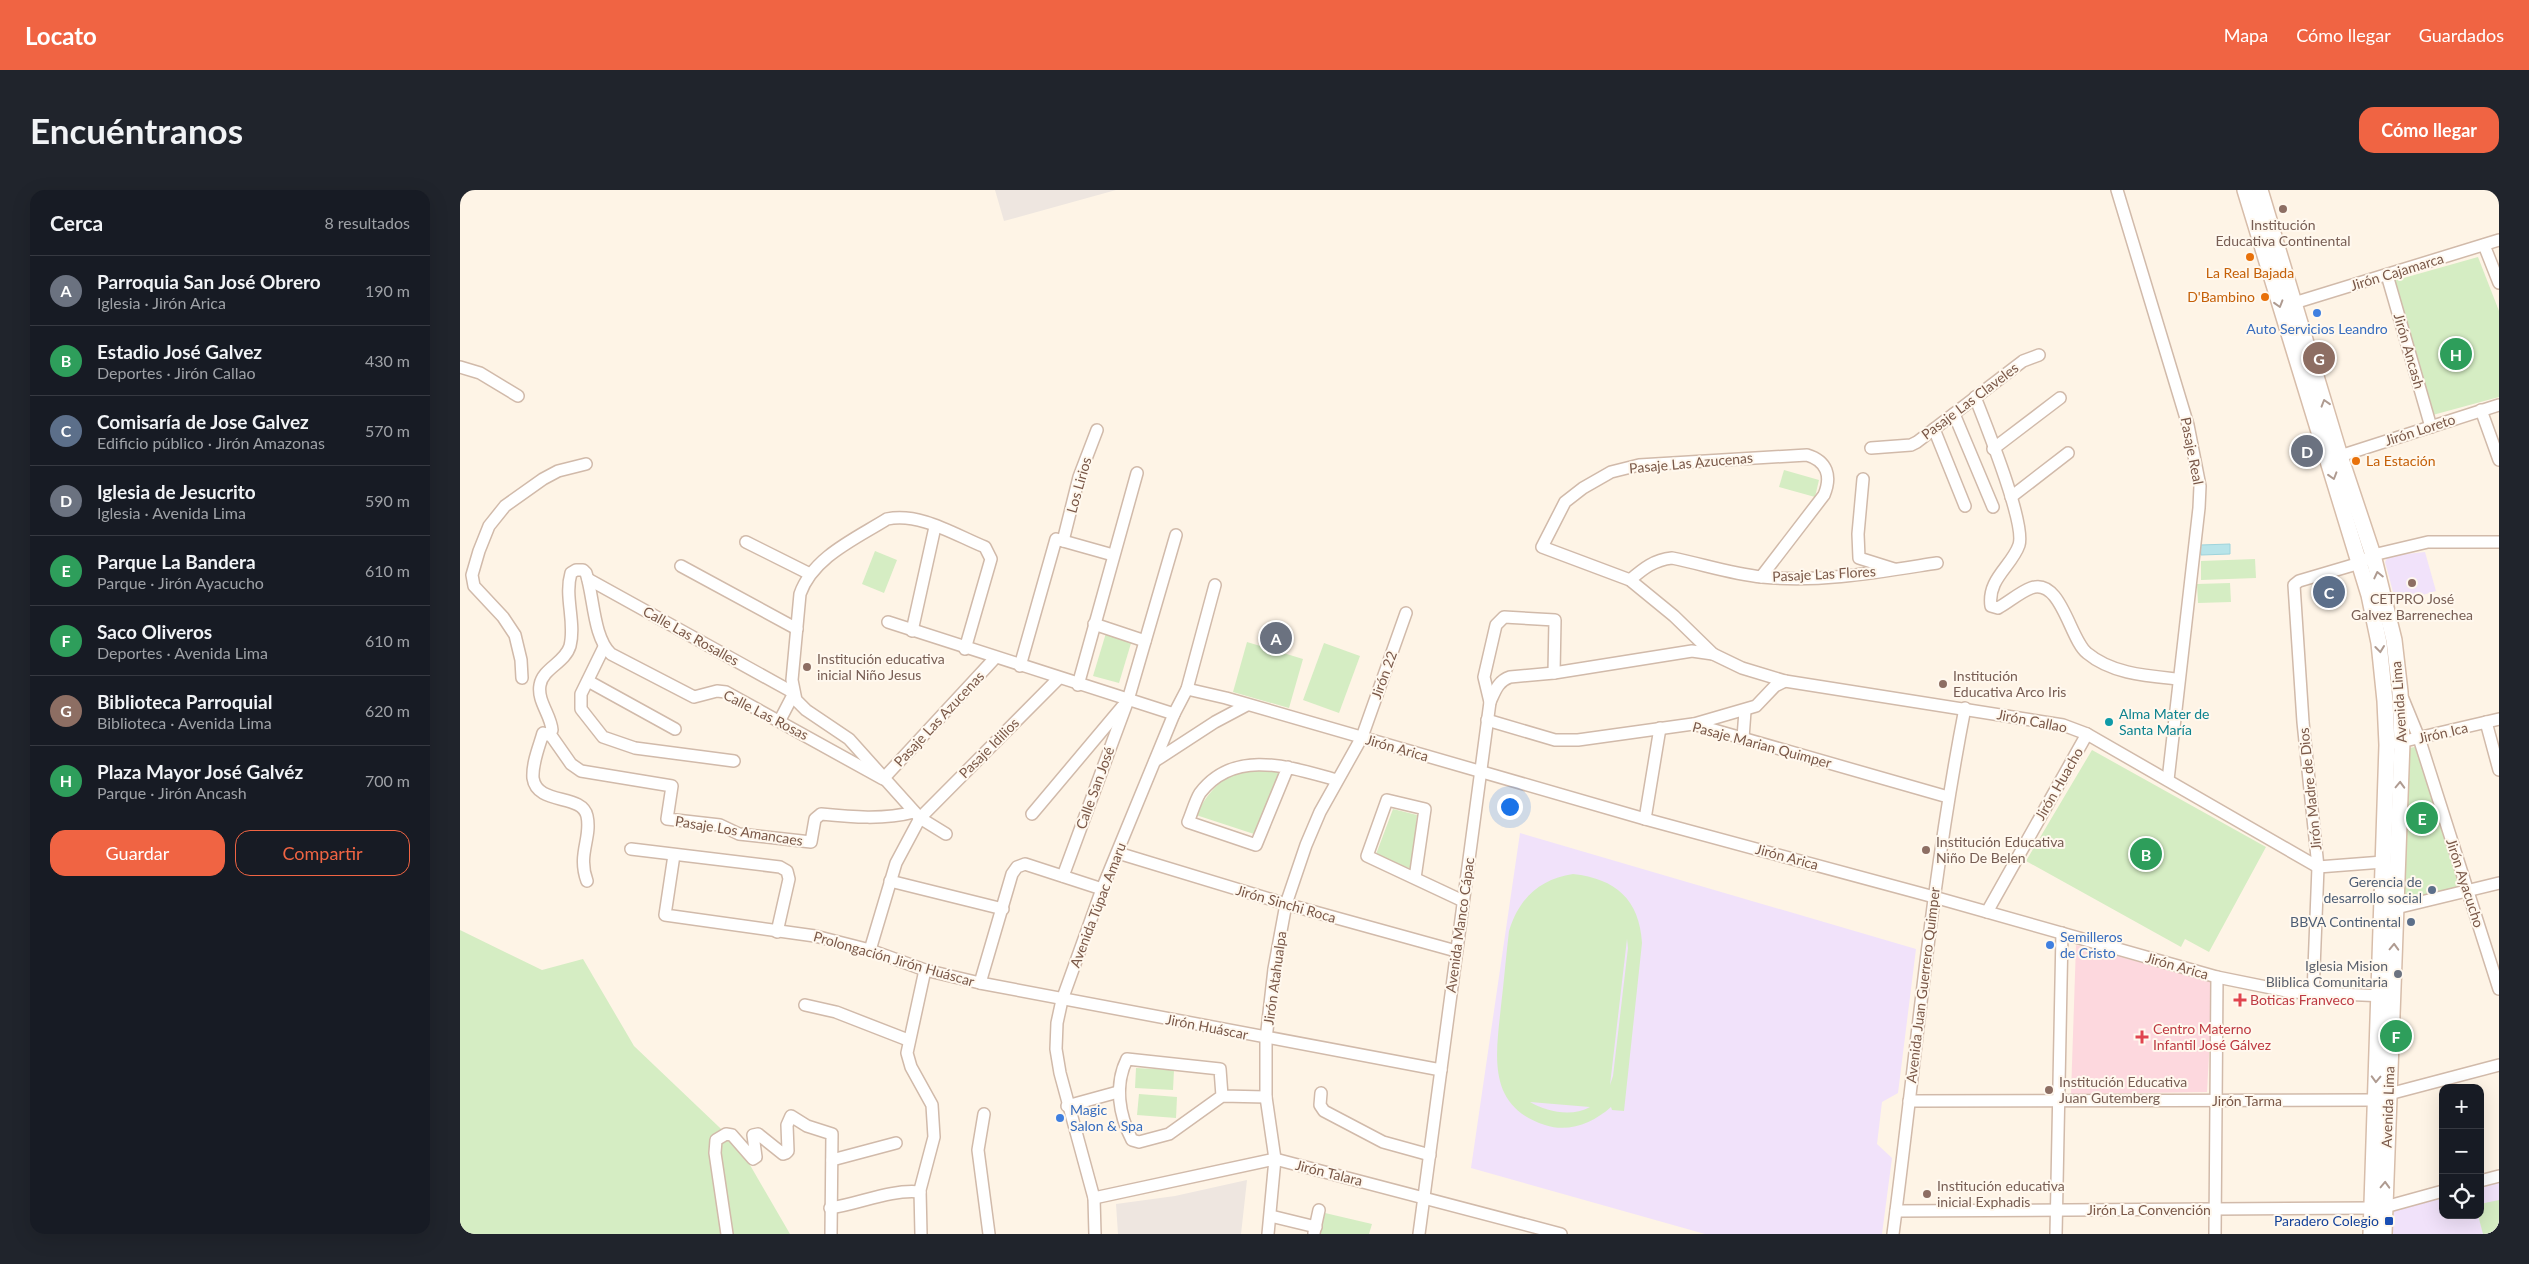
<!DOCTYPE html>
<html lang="es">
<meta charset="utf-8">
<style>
:root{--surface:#171b24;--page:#20242c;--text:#f1f3f6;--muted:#9ea1a6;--line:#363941;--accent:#f06443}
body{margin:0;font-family:Lato,sans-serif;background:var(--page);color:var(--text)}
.controls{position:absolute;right:15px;bottom:15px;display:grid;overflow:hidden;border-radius:10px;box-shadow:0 5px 20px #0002}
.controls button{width:45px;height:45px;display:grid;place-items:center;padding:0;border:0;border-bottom:1px solid var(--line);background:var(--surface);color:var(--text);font:25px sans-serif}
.you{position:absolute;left:1049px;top:616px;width:18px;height:18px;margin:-12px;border:4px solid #fff;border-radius:50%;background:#1a73e8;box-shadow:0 0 0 8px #1a73e833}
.badge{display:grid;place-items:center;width:32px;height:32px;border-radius:50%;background:var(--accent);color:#fff;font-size:16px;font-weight:700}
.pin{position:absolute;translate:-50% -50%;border:2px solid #fff;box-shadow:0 1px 5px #0006}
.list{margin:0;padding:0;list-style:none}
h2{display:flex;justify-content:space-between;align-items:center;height:65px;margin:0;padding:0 20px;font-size:21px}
h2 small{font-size:16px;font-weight:400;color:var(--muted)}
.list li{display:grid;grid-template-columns:32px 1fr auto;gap:15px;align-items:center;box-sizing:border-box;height:70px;padding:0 20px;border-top:1px solid var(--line)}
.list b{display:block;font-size:19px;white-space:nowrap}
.list p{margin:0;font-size:16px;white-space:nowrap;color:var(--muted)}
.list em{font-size:16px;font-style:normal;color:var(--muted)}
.actions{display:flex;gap:10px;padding:15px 20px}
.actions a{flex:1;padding:11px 0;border:1px solid var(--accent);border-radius:15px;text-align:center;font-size:18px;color:var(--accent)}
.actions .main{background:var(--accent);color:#fff}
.icon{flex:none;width:28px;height:28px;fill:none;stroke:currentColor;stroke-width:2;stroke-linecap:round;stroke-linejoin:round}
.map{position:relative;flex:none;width:2039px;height:1044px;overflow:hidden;border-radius:15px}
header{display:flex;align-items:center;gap:30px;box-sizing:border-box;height:70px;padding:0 25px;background:var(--accent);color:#fff}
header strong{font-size:24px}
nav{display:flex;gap:28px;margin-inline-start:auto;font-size:18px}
.intro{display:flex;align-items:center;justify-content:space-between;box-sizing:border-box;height:120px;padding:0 30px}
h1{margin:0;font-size:35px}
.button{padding:12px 22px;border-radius:15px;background:var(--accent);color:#fff;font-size:18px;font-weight:700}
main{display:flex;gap:30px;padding:0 30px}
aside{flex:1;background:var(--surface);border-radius:15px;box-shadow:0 5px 20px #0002}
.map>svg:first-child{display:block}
.industrial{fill:#eee6e0}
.education{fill:#f1e2fa}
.medical{fill:#fdd8de}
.green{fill:#d5edc3;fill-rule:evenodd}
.water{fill:#b8e4e9;stroke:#9ed4dc}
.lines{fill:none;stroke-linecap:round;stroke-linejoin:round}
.minor-casing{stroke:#d1baaa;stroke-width:14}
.secondary-casing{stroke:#d7bdaa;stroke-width:18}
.minor{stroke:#fff;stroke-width:11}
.secondary{stroke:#fff;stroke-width:15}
.oneway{stroke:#af9b91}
.education-dot{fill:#8d6e63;stroke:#fff8ee;stroke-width:2}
.food-dot{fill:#e8710a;stroke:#fff8ee;stroke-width:2}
.shop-dot{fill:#3f7fe0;stroke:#fff8ee;stroke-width:2}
.culture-dot{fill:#0f9aa8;stroke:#fff8ee;stroke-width:2}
.service-dot{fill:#5c6f8a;stroke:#fff8ee;stroke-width:2}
.worship-dot{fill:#6b7280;stroke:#fff8ee;stroke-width:2}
.health-dot{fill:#e0444e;stroke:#fff8ee;stroke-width:2}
.transit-dot{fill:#1a4fb4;stroke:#fff8ee;stroke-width:2}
.labels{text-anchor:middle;stroke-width:4;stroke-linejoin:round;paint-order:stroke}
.education-label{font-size:14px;fill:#785e54;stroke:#fff8ee;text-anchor:start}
.street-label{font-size:14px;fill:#7a5848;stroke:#fff8ee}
.food-label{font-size:14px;fill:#c56008;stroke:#fff8ee}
.shop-label{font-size:14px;fill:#366cbe;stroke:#fff8ee;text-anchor:start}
.culture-label{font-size:14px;fill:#0d838f;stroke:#fff8ee;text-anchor:start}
.service-label{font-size:14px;fill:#4e5e75;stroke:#fff8ee;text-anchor:end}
.worship-label{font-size:14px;fill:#5b616d;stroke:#fff8ee;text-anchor:end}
.health-label{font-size:14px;fill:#be3a42;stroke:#fff8ee;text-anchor:start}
.transit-label{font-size:14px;fill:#164399;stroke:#fff8ee;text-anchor:end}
</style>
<header>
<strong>Locato</strong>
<nav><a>Mapa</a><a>Cómo llegar</a><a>Guardados</a></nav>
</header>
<div class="intro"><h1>Encuéntranos</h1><a class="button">Cómo llegar</a></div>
<main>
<aside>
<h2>Cerca<small>8 resultados</small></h2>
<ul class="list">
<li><span class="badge" style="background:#6b7280">A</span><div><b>Parroquia San José Obrero</b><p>Iglesia · Jirón Arica</p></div><em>190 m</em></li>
<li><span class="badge" style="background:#2e9e5b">B</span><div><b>Estadio José Galvez</b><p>Deportes · Jirón Callao</p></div><em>430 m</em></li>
<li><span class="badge" style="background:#5c6f8a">C</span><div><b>Comisaría de Jose Galvez</b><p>Edificio público · Jirón Amazonas</p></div><em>570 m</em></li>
<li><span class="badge" style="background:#6b7280">D</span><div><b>Iglesia de Jesucrito</b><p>Iglesia · Avenida Lima</p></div><em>590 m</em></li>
<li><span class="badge" style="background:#2e9e5b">E</span><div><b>Parque La Bandera</b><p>Parque · Jirón Ayacucho</p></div><em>610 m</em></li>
<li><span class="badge" style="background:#2e9e5b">F</span><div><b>Saco Oliveros</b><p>Deportes · Avenida Lima</p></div><em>610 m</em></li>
<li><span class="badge" style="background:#8d6e63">G</span><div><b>Biblioteca Parroquial</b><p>Biblioteca · Avenida Lima</p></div><em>620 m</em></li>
<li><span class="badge" style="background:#2e9e5b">H</span><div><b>Plaza Mayor José Galvéz</b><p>Parque · Jirón Ancash</p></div><em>700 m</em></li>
</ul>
<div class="actions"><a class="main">Guardar</a><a>Compartir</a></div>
</aside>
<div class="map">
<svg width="2039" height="1044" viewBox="0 0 2039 1044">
<rect width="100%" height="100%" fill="#fef4e6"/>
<g class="industrial">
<path d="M535,0H656L544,31Z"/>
<path d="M787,990L781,1044H658L656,1014L715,1006Z"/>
</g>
<g class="education">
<path d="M1965,362L1976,401L1936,413L1925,372L1928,366Z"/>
<path d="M1060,643L1456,759L1438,903L1422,912L1417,954L1432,968L1422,1044H1245L1011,978Z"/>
<path d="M2039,991V1044H1933L1934,1019L1983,1005V1025H2020V996Z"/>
</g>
<path class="medical" d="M1616,755L1753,792L1747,902L1611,904Z"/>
<g class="green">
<path d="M2018,67L2039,121V207L1969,226L1933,91Z"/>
<path d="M1324,280L1359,290L1355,307L1319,297Z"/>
<path d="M415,361L437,370L424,403L402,394Z"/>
<path d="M1795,369L1796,388L1741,390V371Z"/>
<path d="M1770,393L1771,412L1738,413L1737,394Z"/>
<path d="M646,443L672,450L659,493L633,486Z"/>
<path d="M787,452L843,469L829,518L773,502Z"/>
<path d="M864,453L900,466L879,523L843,510Z"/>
<path d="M1955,557L2000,696L1948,710L1944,705L1947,563L1949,558Z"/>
<path d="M1632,560L1806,657L1749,762L1725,749L1721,757L1566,671Z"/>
<path d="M810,577L825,582L794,644L736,625C745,607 761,586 782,580C791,577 801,578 810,577Z"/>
<path d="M933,619L957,625L952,679L915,667Z"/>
<path d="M1113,684C1156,689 1179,709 1182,753L1164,921L1152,920L1151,917C1133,933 1109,943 1085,935C1026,916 1036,865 1041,816C1044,791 1046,766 1049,741C1059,708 1080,689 1113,684ZM1167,749L1168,758L1153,886L1150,895ZM1070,912L1130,917C1112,927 1087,922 1070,912Z"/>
<path d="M0,740L82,780L123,769L174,856L279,956L330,1044H0Z"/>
<path d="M676,878L714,880L713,900L675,898Z"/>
<path d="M679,904L717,907L716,928L677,925Z"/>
<path d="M2039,1010V1044H2023L2018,1025L2020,1014Z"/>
<path d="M865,1023L912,1034L909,1044H860Z"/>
</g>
<path class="water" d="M1770,354V364L1741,365L1740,355Z"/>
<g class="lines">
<g class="minor-casing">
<g id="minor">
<path d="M1657,0L1728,235L1740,296L1739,318L1708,590"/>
<path d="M2024,55L2039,93"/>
<path d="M1927,85L1971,237"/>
<path d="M1834,113L2039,50"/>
<path d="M0,177L20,183L58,206"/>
<path d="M1515,207C1525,233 1566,333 1559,355C1552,376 1527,389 1531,416L1538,418C1549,412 1560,402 1571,398C1601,387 1610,450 1627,463C1652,484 1688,486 1718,489"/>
<path d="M2021,220L2039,270"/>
<path d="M1494,224L1533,317"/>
<path d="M1474,239L1505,316"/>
<path d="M1411,258L1451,255L1457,252L1563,171L1579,165"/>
<path d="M1533,259L1600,208"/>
<path d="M1880,266L2039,215"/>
<path d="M1403,289L1398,344L1399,368L1434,379"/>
<path d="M1551,307L1608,263"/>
<path d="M603,351L619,287L637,240"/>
<path d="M286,352L350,384"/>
<path d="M221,376L337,439"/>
<path d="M128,389L334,503L320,530"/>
<path d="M1170,390C1184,378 1194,370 1212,368C1242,374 1272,384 1302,387C1360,393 1419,382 1477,373"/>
<path d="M428,432L714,524"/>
<path d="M634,434L685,451"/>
<path d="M452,441L475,337"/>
<path d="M144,457L121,504V519L143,547L175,558L274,571"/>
<path d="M1253,464L1214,426L1170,390L1082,357L1105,312L1123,298L1151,282L1179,275L1347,265C1367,271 1372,286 1364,305L1301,387"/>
<path d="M560,476L596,349L653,365"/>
<path d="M62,488L61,470L55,445L43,427L14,396L12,385L19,361L29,336L45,316L83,289L98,281L126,274"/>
<path d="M128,491L215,539"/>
<path d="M618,495L677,283"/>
<path d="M727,499L766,508L1185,629L1474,707L1757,787L1831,802L1926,806"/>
<path d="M1943,509L1959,548L2039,799"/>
<path d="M1030,512C1035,501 1038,491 1050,487L1094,483L1232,461L1253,464L1282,478L1325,491L1603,535L1627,544L1858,677L1923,672"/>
<path d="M1027,530L1095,550H1118L1233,534L1488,607"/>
<path d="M2026,532L2039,580"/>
<path d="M1234,534L1296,516L1315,496L1325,491"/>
<path d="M90,544L111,574L121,581L212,596L207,629L260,635L279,644L351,652L355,629L361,624C391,627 424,630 454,622"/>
<path d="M1283,548L1285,521"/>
<path d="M1936,553L2039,529"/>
<path d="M695,571L755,532L787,515"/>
<path d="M828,577L796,655L728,632C732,623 735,611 740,603C775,557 832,578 877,590"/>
<path d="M572,624L662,517"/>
<path d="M1185,629L1200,538"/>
<path d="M486,644L460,628L389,549L346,520L336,510L332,490L340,404C353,367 395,349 427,329C460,322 495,345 525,357L531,369L505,459"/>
<path d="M171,659L320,677L327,681L329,689L317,742"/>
<path d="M658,663L826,714L996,761"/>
<path d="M214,665L205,725L355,746L410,760L465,780L520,793L981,880"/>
<path d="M603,686L668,510L716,345"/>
<path d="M955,688L965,619L927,610L907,666L1003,711"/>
<path d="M127,691C117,664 132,648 127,626C122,603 77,616 73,588C72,573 79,557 83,543L87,545L92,540C91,525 77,511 80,495C83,478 105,473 110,456C116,432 104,407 111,383L116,380H123L126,383C134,407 133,447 151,464L234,507L257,501L266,502L423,589L535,468"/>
<path d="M430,691L543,719"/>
<path d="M1936,718L2039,693"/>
<path d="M1527,722L1627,544"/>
<path d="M410,760L436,673L460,628L599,488"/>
<path d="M520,793L552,684L557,677L565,674L642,699"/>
<path d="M1853,804L1858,677L1843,532L1834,395L1839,391L1900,373L1913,365L1968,352H2039"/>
<path d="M345,815L376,822L448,850"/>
<path d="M861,903L860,915L864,921L923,952L970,965"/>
<path d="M1929,904L2039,875"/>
<path d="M762,906L760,879L667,869C654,895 659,925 672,950L679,952L709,944L762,906L806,907"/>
<path d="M1449,911L1915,910"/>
<path d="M607,916L658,902"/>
<path d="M524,924L518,960L529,1044"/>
<path d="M372,970L436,953"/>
<path d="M2020,991L2039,986"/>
<path d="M634,1008L815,969L1101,1044"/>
<path d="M1925,1017L1983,1001"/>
<path d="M370,1018C400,1014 429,999 460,1002"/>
<path d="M1436,1021L1912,1018"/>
<path d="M811,1026L856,1037"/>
<path d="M854,1043L859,1020"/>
<path d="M267,1044L255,963L256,950L266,944L272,945L293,969L296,967L293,945L298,944L323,964L326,963L328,961L327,935L331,926L347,936L372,944L371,1044"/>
<path d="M461,1044L460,1000L474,947L472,915L451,877L447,863L465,780"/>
<path d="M635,1044L634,1008L600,883L596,859L597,833L602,810L642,699L714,524L727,499L755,395"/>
<path d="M808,1044L815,969L806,907V849L814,779L826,714L846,655L860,622L902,547L946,423"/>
<path d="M959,1044L1030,512L1024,487L1036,435L1044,427L1095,430L1094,483"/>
<path d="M1433,1044C1456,868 1471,692 1505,518"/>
<path d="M1596,1044L1602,743"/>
<path d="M1755,1044L1757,787"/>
</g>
</g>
<g class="secondary-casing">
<g id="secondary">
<path d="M1785,0L1909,405L1919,453L1925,511L1927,555L1911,1044"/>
<path d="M1800,0L1880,266L1913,365L1934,450L1940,502L1942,552L1924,1044"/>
</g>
</g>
<use href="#minor" class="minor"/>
<use href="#secondary" class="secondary"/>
</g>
<defs><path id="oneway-chevron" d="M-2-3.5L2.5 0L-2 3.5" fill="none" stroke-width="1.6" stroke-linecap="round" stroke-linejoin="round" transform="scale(1.25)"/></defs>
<g class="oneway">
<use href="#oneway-chevron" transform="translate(1819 114) rotate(73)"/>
<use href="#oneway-chevron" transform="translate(1865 213) rotate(-107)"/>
<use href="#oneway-chevron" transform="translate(1873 286) rotate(73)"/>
<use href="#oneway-chevron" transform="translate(1918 385) rotate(-103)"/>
<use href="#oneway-chevron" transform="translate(1920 459) rotate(83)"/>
<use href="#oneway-chevron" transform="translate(1940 595) rotate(-88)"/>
<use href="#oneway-chevron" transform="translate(1934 757) rotate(-88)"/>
<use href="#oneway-chevron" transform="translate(1916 889) rotate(92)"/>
<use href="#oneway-chevron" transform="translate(1925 995) rotate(-88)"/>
</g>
<g class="education-dot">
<circle cx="1823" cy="19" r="5"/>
<circle cx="1952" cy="393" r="5"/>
<circle cx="347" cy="477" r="5"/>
<circle cx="1483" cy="494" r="5"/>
<circle cx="1466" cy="660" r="5"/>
<circle cx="1589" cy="900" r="5"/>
<circle cx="1467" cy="1004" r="5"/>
</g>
<g class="food-dot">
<circle cx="1790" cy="67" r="5"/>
<circle cx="1805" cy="107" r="5"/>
<circle cx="1896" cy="271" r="5"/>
</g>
<g class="shop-dot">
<circle cx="1857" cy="123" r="5"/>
<circle cx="1590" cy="755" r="5"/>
<circle cx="600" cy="928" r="5"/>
</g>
<circle class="culture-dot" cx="1649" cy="532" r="5"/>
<g class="service-dot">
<circle cx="1972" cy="700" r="5"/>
<circle cx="1951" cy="732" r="5"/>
</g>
<circle class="worship-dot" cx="1938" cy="784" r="5"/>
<g class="health-dot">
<path d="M1777.5 802.5h5v5h5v5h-5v5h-5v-5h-5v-5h5z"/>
<path d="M1679.5 839.5h5v5h5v5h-5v5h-5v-5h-5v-5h5z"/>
</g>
<rect class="transit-dot" x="1924" y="1026" width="10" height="10" rx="2.5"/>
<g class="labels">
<g class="education-label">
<text x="1823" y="40" text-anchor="middle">Institución<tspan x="1823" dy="16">Educativa Continental</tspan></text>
<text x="1952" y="414" text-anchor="middle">CETPRO José<tspan x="1952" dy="16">Galvez Barrenechea</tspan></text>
<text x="357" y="474">Institución educativa<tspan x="357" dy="16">inicial Niño Jesus</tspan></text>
<text x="1493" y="491">Institución<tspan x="1493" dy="16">Educativa Arco Iris</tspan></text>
<text x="1476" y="657">Institución Educativa<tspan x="1476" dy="16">Niño De Belen</tspan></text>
<text x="1599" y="897">Institución Educativa<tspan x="1599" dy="16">Juan Gutemberg</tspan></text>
<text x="1477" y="1001">Institución educativa<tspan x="1477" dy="16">inicial Exphadis</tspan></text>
</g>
<g class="street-label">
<text transform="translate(1937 82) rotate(-17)" y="5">Jirón Cajamarca</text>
<text transform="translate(1949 161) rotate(74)" y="5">Jirón Ancash</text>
<text transform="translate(1510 211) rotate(-37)" y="5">Pasaje Las Claveles</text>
<text transform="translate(1960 240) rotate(-18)" y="5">Jirón Loreto</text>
<text transform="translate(1732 261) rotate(79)" y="5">Pasaje Real</text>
<text transform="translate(1231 273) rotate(-5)" y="5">Pasaje Las Azucenas</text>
<text transform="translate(619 295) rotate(-74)" y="5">Los Lirios</text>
<text transform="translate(1364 384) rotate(-3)" y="5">Pasaje Las Flores</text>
<text transform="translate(231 446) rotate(29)" y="5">Calle Las Rosalles</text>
<text transform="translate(924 485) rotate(-70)" y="5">Jirón 22</text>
<text transform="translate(1939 512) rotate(-94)" y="5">Avenida Lima</text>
<text transform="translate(306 525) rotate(27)" y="5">Calle Las Rosas</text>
<text transform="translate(479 529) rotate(-47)" y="5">Pasaje Las Azucenas</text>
<text transform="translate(1572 531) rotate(11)" y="5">Jirón Callao</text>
<text transform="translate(1983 543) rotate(-13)" y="5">Jirón Ica</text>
<text transform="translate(1302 555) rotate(15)" y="5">Pasaje Marian Quimper</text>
<text transform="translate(529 558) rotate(-45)" y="5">Pasaje Idilios</text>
<text transform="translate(937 558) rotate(16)" y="5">Jirón Arica</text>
<text transform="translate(1599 594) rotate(-60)" y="5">Jirón Huacho</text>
<text transform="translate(635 598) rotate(-70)" y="5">Calle San José</text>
<text transform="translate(1850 599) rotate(-96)" y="5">Jirón Madre de Dios</text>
<text transform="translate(279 641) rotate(9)" y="5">Pasaje Los Amancaes</text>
<text transform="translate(1327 667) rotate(15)" y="5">Jirón Arica</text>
<text transform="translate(2005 693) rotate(72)" y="5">Jirón Ayacucho</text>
<text transform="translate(826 714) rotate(16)" y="5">Jirón Sinchi Roca</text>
<text transform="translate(638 715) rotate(-69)" y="5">Avenida Túpac Amaru</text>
<text transform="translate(1000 735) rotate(-82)" y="5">Avenida Manco Cápac</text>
<text transform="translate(434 769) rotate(16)" y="5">Prolongación Jirón Huáscar</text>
<text transform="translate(1717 776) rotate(16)" y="5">Jirón Arica</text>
<text transform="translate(815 788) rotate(-82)" y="5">Jirón Atahualpa</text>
<text transform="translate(1463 795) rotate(-83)" y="5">Avenida Juan Guerrero Quimper</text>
<text transform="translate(747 837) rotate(11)" y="5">Jirón Huáscar</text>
<text x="1787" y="916">Jirón Tarma</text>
<text transform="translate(1928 917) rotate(-88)" y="5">Avenida Lima</text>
<text transform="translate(869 983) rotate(14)" y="5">Jirón Talara</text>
<text x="1689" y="1025">Jirón La Convención</text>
</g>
<g class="food-label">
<text x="1790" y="88">La Real Bajada</text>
<text x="1795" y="112" text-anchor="end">D'Bambino</text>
<text x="1906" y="276" text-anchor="start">La Estación</text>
</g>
<g class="shop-label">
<text x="1857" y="144" text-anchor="middle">Auto Servicios Leandro</text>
<text x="1600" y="752">Semilleros<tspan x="1600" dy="16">de Cristo</tspan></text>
<text x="610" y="925">Magic<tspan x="610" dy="16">Salon &amp; Spa</tspan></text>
</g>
<g class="culture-label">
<text x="1659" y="529">Alma Mater de<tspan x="1659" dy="16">Santa María</tspan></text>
</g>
<g class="service-label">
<text x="1962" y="697">Gerencia de<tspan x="1962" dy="16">desarrollo social</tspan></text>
<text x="1941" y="737">BBVA Continental</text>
</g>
<g class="worship-label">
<text x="1928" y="781">Iglesia Mision<tspan x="1928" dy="16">Bliblica Comunitaria</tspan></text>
</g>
<g class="health-label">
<text x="1790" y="815">Boticas Franveco</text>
<text x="1693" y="844">Centro Materno<tspan x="1693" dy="16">Infantil José Gálvez</tspan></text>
</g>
<g class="transit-label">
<text x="1919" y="1036">Paradero Colegio</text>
</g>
</g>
</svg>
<div class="controls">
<button>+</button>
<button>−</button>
<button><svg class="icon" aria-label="locate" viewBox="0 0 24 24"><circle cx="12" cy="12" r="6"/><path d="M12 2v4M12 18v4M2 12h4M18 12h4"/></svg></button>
</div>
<div class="you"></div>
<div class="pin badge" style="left:816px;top:448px;background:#6b7280">A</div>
<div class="pin badge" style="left:1686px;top:664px;background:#2e9e5b">B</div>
<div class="pin badge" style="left:1869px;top:402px;background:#5c6f8a">C</div>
<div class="pin badge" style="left:1847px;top:261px;background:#6b7280">D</div>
<div class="pin badge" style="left:1962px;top:628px;background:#2e9e5b">E</div>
<div class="pin badge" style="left:1936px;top:846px;background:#2e9e5b">F</div>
<div class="pin badge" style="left:1859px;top:168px;background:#8d6e63">G</div>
<div class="pin badge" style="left:1996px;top:164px;background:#2e9e5b">H</div>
</div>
</main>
